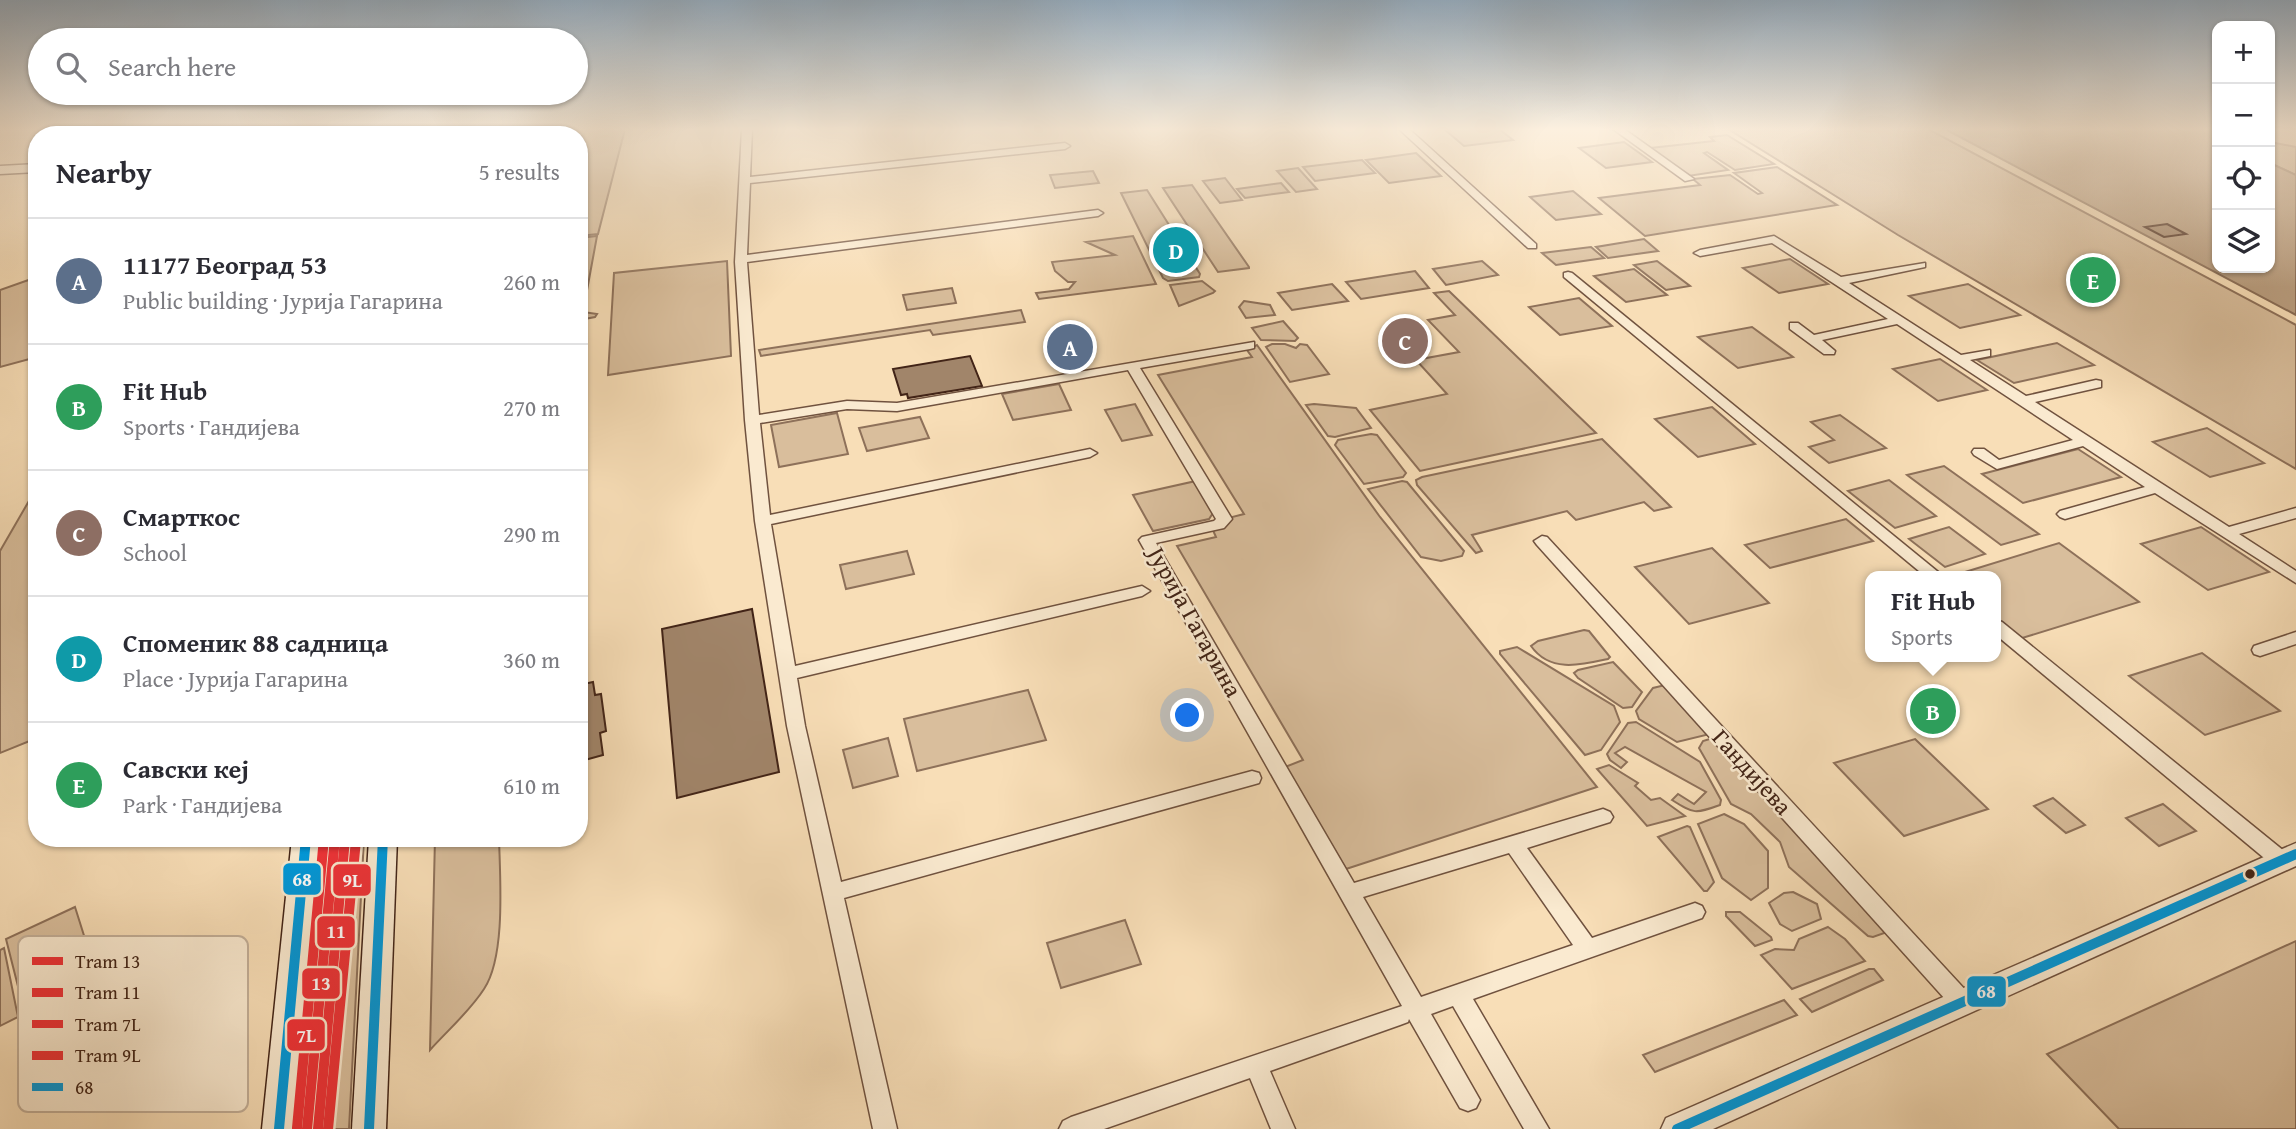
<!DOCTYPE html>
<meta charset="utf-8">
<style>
:root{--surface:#fff;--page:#f7f7f7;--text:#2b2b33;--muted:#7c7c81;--line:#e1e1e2;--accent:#8f2418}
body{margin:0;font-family:"Gentium Book Plus",serif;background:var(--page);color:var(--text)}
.controls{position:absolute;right:21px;top:21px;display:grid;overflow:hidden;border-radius:14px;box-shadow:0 2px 5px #0004}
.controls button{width:63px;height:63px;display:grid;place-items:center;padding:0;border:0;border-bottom:2px solid var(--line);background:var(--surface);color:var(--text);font:35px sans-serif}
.you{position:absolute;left:1188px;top:716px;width:24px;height:24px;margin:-18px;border:5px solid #fff;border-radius:50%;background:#1a73e8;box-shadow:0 0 0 10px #1a73e833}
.badge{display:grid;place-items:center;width:46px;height:46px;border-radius:50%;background:var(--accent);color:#fff;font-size:23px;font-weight:700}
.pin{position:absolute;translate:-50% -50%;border:4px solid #fff;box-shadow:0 2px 7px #0006}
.popup{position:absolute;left:1865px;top:571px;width:136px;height:91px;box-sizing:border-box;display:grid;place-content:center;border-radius:14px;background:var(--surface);filter:drop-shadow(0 2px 5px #0005);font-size:23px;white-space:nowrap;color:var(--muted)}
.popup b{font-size:26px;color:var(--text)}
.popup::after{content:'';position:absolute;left:50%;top:100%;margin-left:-14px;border:14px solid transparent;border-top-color:var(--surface)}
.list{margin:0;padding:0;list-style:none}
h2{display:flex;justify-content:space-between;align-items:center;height:91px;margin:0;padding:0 28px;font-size:30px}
h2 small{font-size:23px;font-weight:400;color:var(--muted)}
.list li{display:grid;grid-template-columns:46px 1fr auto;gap:21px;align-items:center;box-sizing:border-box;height:126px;padding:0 28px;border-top:2px solid var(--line)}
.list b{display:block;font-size:26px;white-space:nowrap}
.list p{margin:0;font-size:23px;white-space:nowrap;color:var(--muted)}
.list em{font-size:23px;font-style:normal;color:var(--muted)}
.icon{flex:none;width:38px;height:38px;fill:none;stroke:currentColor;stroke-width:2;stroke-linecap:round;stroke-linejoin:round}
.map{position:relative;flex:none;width:2296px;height:1129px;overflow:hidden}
.search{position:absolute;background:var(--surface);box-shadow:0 2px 5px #0004;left:28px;top:28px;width:560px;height:77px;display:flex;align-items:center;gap:18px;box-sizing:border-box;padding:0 24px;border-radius:38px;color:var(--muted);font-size:26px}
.panel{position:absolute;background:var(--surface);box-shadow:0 2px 5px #0004;left:28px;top:126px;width:560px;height:721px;border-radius:28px}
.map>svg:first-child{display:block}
.green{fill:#d9be9c;stroke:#8e715a;stroke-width:2}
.water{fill:#ba9f81;stroke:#8a6e57;stroke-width:2}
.building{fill:#a1856a;stroke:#422417;stroke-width:2}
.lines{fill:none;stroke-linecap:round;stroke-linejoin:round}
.minor-casing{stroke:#70523f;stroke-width:3}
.tertiary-casing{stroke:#70523f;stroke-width:3}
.secondary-casing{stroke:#422417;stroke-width:3}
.minor{fill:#faead0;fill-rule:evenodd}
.tertiary{fill:#faead0;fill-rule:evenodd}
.secondary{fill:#faead0;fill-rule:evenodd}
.bus-1-far1-casing{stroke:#faead0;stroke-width:8}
.bus-1-casing{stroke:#faead0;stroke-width:15}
.bus-1-far1{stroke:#0098da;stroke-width:4.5}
.bus-1{stroke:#0098da;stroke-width:10}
.tram-1-casing{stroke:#faead0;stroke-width:15}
.tram-2-casing{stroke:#faead0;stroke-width:15}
.tram-3-casing{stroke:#faead0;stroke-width:15}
.tram-4-casing{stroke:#faead0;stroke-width:15}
.tram-1{stroke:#ed3237;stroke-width:10}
.tram-2{stroke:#ed3237;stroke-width:10}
.tram-3{stroke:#ed3237;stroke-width:10}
.tram-4{stroke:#ed3237;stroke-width:10}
.bus-dot{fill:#422417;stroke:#faead0;stroke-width:2.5}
.labels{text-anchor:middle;stroke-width:5;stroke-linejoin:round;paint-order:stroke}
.street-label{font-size:24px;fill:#422417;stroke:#faead0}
.key{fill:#faead0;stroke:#c3af98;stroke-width:2}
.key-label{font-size:19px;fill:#422417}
.line-badge{stroke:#faead0;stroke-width:2.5}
.badge-label{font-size:19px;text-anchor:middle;font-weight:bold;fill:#fff}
</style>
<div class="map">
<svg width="2296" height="1129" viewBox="0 0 2296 1129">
<rect width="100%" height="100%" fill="#f8deb7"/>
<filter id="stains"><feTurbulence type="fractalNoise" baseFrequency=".00286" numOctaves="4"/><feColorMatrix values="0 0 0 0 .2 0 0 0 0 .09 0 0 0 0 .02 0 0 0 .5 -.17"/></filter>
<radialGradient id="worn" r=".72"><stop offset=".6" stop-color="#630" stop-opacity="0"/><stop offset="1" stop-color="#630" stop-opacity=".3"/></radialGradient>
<g class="green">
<path d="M542,129H625L598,234L579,236V135H531Z"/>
<path d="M1444,129H1499L1513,140L1464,146Z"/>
<path d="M1728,129H1928L2296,325V469L1898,235Z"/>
<path d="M1727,135L1774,164L1735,170L1707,152L1704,153L1728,170L1688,176L1650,148L1714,141L1710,137Z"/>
<path d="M1624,142L1652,162L1606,168L1579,148Z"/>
<path d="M2270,142L2296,147V175L2270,163Z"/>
<path d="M1416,153L1441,176L1389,183L1366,160Z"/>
<path d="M1362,160L1375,173L1315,181L1303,167Z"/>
<path d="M1777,167L1837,205L1645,236L1599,198L1700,185L1693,179L1730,175L1758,194L1762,193L1734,173Z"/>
<path d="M1298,168L1317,189L1296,192L1277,171Z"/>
<path d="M1093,171L1099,183L1055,188L1050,175Z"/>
<path d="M1225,178L1242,200L1220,203L1203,181Z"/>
<path d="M1281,183L1289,192L1245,198L1237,189Z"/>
<path d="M1192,185L1249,267V268L1218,272L1163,188Z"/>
<path d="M1147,190L1200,274L1199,277L1168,281L1163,278L1121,193Z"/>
<path d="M1573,191L1601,214L1556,220L1530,197Z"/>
<path d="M597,236L583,312L597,314L595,317L579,320V238Z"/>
<path d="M1133,236L1156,284L1039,299L1036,293L1069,289L1075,282H1068L1055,271L1052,262L1115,255L1086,242Z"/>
<path d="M1644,239L1658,251L1608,258L1596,247Z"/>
<path d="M1591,247L1604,258L1556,265L1542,253Z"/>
<path d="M1790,259L1828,284L1779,293L1743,268Z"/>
<path d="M727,261L731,356L608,375L614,273Z"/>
<path d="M1482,261L1498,275L1446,285L1433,269Z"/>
<path d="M1657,261L1690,286L1666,290L1634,265Z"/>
<path d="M1634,269L1667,295L1626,302L1594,276Z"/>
<path d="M1415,271L1429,288L1361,299L1346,282Z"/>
<path d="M37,277V357L0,367V290Z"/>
<path d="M1202,281L1215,291L1213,293L1179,306L1170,285Z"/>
<path d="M1332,284L1348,301L1292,310L1278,293Z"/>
<path d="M1968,284L2020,315L1960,328L1909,296Z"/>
<path d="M952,288L956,303L907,310L903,295Z"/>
<path d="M1449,291L1596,433L1420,471L1370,410L1447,394L1416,360L1459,352L1428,320L1455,315L1434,293Z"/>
<path d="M1579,298L1612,326L1560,335L1529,307Z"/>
<path d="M1244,301L1270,305L1275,315L1246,318L1239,307Z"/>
<path d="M1021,310L1025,322L933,335L930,330L761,356L759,350Z"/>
<path d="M1283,321L1298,338L1295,341L1261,340L1252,328Z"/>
<path d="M1752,327L1793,357L1738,368L1698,337Z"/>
<path d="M2057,343L2094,365L2014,383L1977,360Z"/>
<path d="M1272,344H1285L1296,348L1300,344L1307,345L1329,374L1290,382L1266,347Z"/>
<path d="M1257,345L1380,517L1597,787L1346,869L1285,767L1303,760L1177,546L1216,537L1212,528L1229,522L1232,517L1244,514L1158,375L1252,357L1247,350Z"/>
<path d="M1940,359L1987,390L1938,401L1893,369Z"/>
<path d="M1059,384L1071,410L1013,420L1002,394Z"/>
<path d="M1135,404L1152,435L1122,441L1105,410Z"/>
<path d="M1314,404L1356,408L1371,428L1335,437L1328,436L1306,405Z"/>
<path d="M1712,407L1755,444L1698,457L1655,419Z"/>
<path d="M837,413L848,454L779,467L771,425Z"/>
<path d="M1840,415L1886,448L1829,463L1809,447L1834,440L1811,422Z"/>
<path d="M920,417L929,438L867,451L859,428Z"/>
<path d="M2207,428L2264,463L2210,477L2153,442Z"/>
<path d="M1371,434L1377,435L1406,473L1403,477L1364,484L1335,445L1338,440Z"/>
<path d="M1602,439L1671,507L1654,511L1644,502L1576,520L1567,511L1472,535L1482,551L1476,553L1417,485L1416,480L1422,477Z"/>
<path d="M2078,449L2121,477L2023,503L1982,474Z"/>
<path d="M1944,466L2039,534L2001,545L1907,475Z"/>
<path d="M1889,480L1936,516L1895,528L1848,491Z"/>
<path d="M1196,481L1213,513L1209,519L1153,531L1133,495Z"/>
<path d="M1402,481L1407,482L1464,551L1462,556L1441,561L1421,557L1368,489Z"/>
<path d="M37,487V738L0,753V551Z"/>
<path d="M1846,519L1873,541L1770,568L1745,545Z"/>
<path d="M1949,527L1985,554L1945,567L1909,539Z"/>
<path d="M2201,527L2269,572L2208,590L2141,544Z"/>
<path d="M2059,543L2139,602L2019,639L1996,620V576H1952Z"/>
<path d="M1712,548L1769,603L1689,624L1635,567Z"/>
<path d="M907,551L914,574L846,589L840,565Z"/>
<path d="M1584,630L1589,631L1610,657L1608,659C1581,665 1550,673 1531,646L1538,641Z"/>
<path d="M1517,647L1614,706L1620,722L1601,750L1585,755L1500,654V651Z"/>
<path d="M2202,653L2280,711L2205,735L2129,676Z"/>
<path d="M1613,662L1642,692L1632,707L1623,708L1578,678L1574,673L1578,670Z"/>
<path d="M1665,685L1710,734L1677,742L1639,719L1636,711L1653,688Z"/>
<path d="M1028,690L1046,740L917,771L904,719Z"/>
<path d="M1636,722L1700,762L1721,800L1720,805C1695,814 1694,814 1672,800L1678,794L1694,804L1706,792L1625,747L1615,753L1627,762L1621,768L1610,760L1607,754L1628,723Z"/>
<path d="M888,738L898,776L853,788L843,750Z"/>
<path d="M1713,738L1887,932L1873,937L1868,936L1789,867L1780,842L1751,814L1731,804L1699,748L1703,741Z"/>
<path d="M1915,739L1988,809L1904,836L1834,763Z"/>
<path d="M1609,765L1638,783L1635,786L1651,800L1660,798L1685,816L1647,826L1597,769Z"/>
<path d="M2053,798L2085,825L2066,833L2034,806Z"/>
<path d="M2163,804L2196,831L2159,846L2126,818Z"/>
<path d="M1724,814L1744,824L1768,851V888L1751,900L1722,878L1698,824Z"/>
<path d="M1687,826L1690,827L1714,882L1707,891H1704L1658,837Z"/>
<path d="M322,838H364L349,1129H295Z"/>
<path d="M435,838H499C500,878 506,956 484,989C470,1011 448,1030 430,1050Z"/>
<path d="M1793,892L1817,904L1821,919L1792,931L1780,924L1769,903L1784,893Z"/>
<path d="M75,907L98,980L26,1018L6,939Z"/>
<path d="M1726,912H1740L1771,937L1772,940L1755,946L1726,916Z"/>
<path d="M1125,920L1141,964L1061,988L1047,943Z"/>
<path d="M1828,927L1845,939L1865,961L1792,989L1761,955L1775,949L1794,950L1799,939Z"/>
<path d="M2296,941V1129H2119L2047,1054Z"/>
<path d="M4,948L18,1017L0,1026V950Z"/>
<path d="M1869,969H1874L1883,980L1812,1012L1800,999Z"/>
<path d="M1784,1000L1797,1015L1655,1072L1643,1055Z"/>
</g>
<path class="water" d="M1945,129H2217V268H2270V163L2296,175V315Z"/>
<g class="building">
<path d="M2167,224L2186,234L2164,237L2145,227Z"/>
<path d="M970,356L982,386L908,398L907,394L901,395L893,369Z"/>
<path d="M752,609L779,772L677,798L662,629Z"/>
<path d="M593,682L595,695L601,694L606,731L600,733L603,755L585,760L579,685Z"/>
</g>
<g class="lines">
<g class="minor-casing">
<g id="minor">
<path d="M175,129H185L180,135H169Z"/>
<path d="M299,129H314L298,135H280Z"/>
<path d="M742,129H752L750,177L1065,143L1070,146L1065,149L750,183L747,255L1098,210L1103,213L1098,216L747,262L759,415L847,401L897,403L1254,342V348L1250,349L1140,368L1232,519L1224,528L1156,543L1354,883L1603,809L1610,812L1613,817L1610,822L1527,848L1592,938L1695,903L1702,906L1705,912L1702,918L1473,999L1549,1129H1524L1453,1006L1431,1014L1480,1100L1476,1108L1468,1111L1460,1108L1409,1019L1408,1022L1400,1025L1270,1071L1295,1129H1271L1250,1078L1104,1129H1059L1063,1121L1071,1117L1402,1006L1139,540L1142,537L1214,521L1216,519L1128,370L897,411L847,409L760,423L770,515L1090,449L1097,453L1090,457L771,524L795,666L1142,586L1150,591L1142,596L797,678L805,726L841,882L1252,771L1259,773L1261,778L1259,783L1252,785L844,898L897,1129H873L787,726L755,521L745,420L735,262ZM1509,853L1573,945L1421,997L1363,897Z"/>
<path d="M1399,129H1409L1536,244V248H1528Z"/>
<path d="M1613,129H1624L1694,179L1685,181Z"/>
<path d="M1774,236L1841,277L1925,263V267L1849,283L1961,355L1990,350V356L1970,360L2026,396L2096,380L2101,381V387L2035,402L2229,527L2296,508V518L2239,534L2296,571V583L2155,493L2065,519L2060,517L2057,514L2060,511L2145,487L2083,446L1997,469L1974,455L1972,452L1974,449H1984L1999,460L2073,440L1897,324L1822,340L1835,351L1834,354H1824L1790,329V323H1798L1814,335L1888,319L1772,243L1700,256L1694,253L1700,250Z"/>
<path d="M1568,272L1572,273L1943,576H1925L1564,277V273Z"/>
<path d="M1542,536L1547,537L1970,995L1973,1002L1970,1009L1962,1012L1954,1009L1537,545L1534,541Z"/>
<path d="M1996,620L2002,622L2289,855L2292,861L2289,867L2282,869L2275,867L1996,635Z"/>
<path d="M2296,632V644L2260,656L2254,654L2252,650L2254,646Z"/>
</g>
</g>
<g class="tertiary-casing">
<path id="tertiary" d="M2296,843V866L1713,1129H1661L1666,1118Z"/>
</g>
<g class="secondary-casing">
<g id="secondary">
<path d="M318,129H363L361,132L291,135L298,131Z"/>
<path d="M387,129H432L454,132L456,135H360L367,131Z"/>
<path d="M462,129H476L473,135H459Z"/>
<path d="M508,129H524L518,135H501Z"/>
<path d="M37,164V172L0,174V166Z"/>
<path d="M292,838H320L296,1129H262Z"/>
<path d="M369,838H397L386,1129H352Z"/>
</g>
</g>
<use href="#minor" class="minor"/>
<use href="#tertiary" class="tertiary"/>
<use href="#secondary" class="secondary"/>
<g class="bus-1-far1-casing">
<g id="bus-1-far1">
<path d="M300,135L356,129"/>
<path d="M369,135L403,131L446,135"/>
</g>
</g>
<g class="bus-1-casing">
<g id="bus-1">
<path d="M279,1129L306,838"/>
<path d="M369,1129L383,838"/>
<path d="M1677,1129L2296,854"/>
</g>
</g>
<use href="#bus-1-far1" class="bus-1-far1"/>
<use href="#bus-1" class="bus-1"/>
<g class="tram-1-casing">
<path id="tram-1" d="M307,1129L335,838"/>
</g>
<g class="tram-2-casing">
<path id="tram-2" d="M318,1129L345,839"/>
</g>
<g class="tram-3-casing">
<path id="tram-3" d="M297,1128L324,838"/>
</g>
<g class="tram-4-casing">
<path id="tram-4" d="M328,1129L356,840"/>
</g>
<use href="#tram-1" class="tram-1"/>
<use href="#tram-2" class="tram-2"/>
<use href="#tram-3" class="tram-3"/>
<use href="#tram-4" class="tram-4"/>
</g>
<linearGradient id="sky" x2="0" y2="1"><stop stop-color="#95acbf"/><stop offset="0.45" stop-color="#fcf0df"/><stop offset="1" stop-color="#fcf0df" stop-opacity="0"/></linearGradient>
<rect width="2296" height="287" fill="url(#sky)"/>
<circle class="bus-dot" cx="2250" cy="874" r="6"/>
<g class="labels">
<g class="street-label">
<text transform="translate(1195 622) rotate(61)" y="8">Јурија Гагарина</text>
<text transform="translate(1752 772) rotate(48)" y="8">Гандијева</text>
</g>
</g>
<rect x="18" y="936" width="230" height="176" rx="10" class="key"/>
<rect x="32" y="957" width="31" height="8" fill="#ed3237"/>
<rect x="32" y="988" width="31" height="9" fill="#ed3237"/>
<rect x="32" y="1020" width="31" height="8" fill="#ed3237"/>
<rect x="32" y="1051" width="31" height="9" fill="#ed3237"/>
<rect x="32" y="1083" width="31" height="8" fill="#0098da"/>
<g class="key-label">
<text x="75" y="968">Tram 13</text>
<text x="75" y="999">Tram 11</text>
<text x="75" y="1031">Tram 7L</text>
<text x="75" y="1062">Tram 9L</text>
<text x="75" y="1094">68</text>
</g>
<g class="line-badge">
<rect x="282" y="862" width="40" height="34" rx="7" fill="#0098da"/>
<rect x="332" y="863" width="40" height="34" rx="7" fill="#ed3237"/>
<rect x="316" y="915" width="40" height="34" rx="7" fill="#ed3237"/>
<rect x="301" y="967" width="40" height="33" rx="7" fill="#ed3237"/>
<rect x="1966" y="975" width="41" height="33" rx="7" fill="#0098da"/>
<rect x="286" y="1018" width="40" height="34" rx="7" fill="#ed3237"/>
</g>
<g class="badge-label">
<text x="302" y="886">68</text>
<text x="352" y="887">9L</text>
<text x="336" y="938">11</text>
<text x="321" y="990">13</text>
<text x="1986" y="998">68</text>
<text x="306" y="1042">7L</text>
</g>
<rect width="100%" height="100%" filter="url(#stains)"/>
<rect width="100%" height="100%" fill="url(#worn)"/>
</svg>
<div class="controls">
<button>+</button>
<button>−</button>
<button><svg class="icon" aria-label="locate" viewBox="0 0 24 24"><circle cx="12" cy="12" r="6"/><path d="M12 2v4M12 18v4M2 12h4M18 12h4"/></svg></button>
<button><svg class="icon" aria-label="layers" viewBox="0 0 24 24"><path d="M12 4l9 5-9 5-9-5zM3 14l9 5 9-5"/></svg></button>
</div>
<div class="you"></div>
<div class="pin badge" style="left:1070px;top:347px;background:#5c6f8a">A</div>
<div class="pin badge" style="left:1933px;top:711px;background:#2e9e5b">B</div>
<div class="popup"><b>Fit Hub</b>Sports</div>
<div class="pin badge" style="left:1405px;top:341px;background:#8d6e63">C</div>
<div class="pin badge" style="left:1176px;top:250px;background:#0f9aa8">D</div>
<div class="pin badge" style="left:2093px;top:280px;background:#2e9e5b">E</div>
<div class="search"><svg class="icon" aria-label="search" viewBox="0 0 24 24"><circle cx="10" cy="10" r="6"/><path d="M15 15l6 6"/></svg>Search here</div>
<section class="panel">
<h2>Nearby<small>5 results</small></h2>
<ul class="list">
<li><span class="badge" style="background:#5c6f8a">A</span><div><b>11177 Београд 53</b><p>Public building · Јурија Гагарина</p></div><em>260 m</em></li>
<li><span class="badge" style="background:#2e9e5b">B</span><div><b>Fit Hub</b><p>Sports · Гандијева</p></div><em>270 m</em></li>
<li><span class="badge" style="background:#8d6e63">C</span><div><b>Смарткос</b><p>School</p></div><em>290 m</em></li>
<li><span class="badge" style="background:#0f9aa8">D</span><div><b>Споменик 88 садница</b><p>Place · Јурија Гагарина</p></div><em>360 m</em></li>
<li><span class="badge" style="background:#2e9e5b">E</span><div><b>Савски кеј</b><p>Park · Гандијева</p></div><em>610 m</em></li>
</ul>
</section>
</div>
